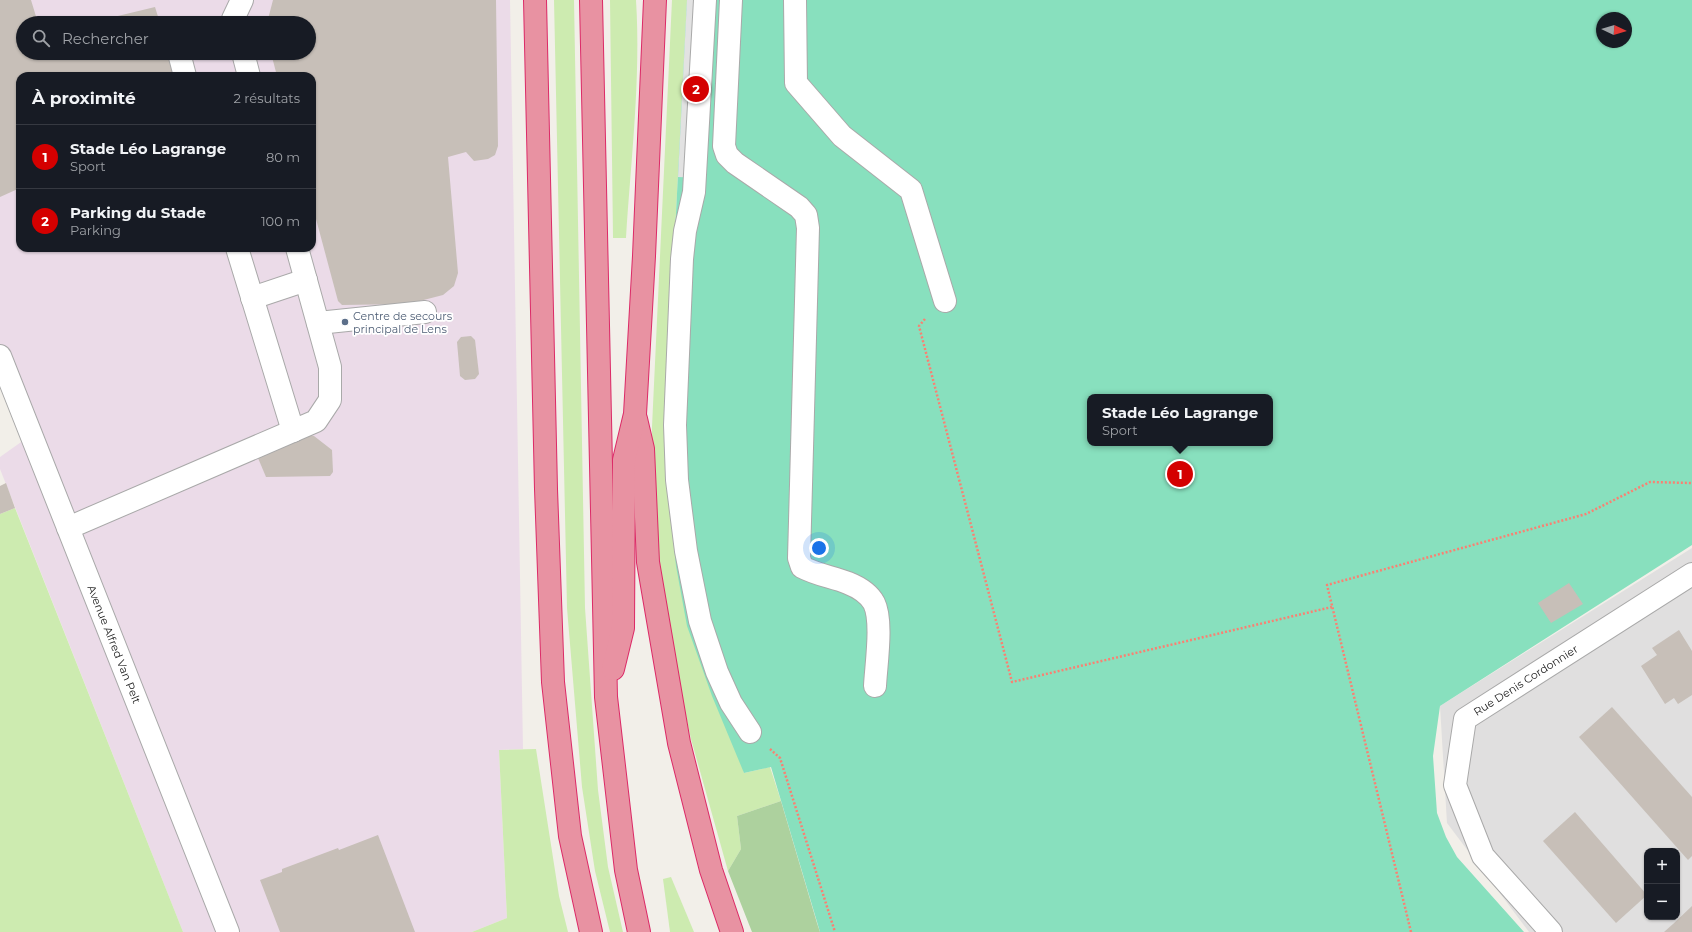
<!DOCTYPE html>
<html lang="fr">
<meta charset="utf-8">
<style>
:root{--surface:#171b24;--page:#20242c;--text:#f1f3f6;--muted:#9ea1a6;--line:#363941;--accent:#d40000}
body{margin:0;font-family:Montserrat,sans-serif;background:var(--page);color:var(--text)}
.controls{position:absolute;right:12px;bottom:12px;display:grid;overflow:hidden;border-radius:8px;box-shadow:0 1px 3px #0004}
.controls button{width:36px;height:36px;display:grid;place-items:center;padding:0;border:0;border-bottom:1px solid var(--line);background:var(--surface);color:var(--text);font:20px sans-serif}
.compass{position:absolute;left:1596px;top:12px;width:36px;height:36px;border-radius:50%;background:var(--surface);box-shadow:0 1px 3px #0004;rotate:94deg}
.you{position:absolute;left:819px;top:548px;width:14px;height:14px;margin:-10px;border:3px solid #fff;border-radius:50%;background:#1a73e8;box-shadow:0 0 0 6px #1a73e833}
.badge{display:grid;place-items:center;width:26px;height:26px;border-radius:50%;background:var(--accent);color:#fff;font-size:13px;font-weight:700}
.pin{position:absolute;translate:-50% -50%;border:2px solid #fff;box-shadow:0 1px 4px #0006}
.popup{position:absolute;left:1087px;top:394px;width:186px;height:52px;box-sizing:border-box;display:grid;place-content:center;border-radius:8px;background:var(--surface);filter:drop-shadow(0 1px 3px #0005);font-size:13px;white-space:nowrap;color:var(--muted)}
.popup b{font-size:15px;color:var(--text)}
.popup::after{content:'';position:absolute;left:50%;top:100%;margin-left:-8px;border:8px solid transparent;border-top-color:var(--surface)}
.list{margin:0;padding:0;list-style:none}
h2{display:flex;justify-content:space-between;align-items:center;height:52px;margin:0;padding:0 16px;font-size:17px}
h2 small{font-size:13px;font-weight:400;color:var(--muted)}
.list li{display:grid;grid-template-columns:26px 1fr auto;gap:12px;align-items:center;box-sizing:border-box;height:64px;padding:0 16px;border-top:1px solid var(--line)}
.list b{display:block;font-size:15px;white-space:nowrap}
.list p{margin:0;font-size:13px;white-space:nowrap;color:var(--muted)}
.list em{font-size:13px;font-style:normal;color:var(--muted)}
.icon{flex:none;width:22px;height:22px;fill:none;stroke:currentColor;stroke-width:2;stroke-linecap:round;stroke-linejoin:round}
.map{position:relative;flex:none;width:1692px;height:932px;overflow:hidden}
.search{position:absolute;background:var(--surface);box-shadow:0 1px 3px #0004;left:16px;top:16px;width:300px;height:44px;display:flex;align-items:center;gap:10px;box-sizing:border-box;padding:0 14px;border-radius:22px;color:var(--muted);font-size:15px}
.panel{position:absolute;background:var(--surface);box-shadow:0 1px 3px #0004;left:16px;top:72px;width:300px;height:180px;border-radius:12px}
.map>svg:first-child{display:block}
.residential{fill:#e0dfdf;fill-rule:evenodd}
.industrial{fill:#ebdbe8;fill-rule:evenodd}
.grass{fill:#cdebb0}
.forest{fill:#add19e}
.pitch{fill:#88e0be;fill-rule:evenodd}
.parking{fill:#e2e2e2}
.building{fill:#c7bfb8}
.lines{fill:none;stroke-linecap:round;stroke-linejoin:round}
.minor-casing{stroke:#a9a9a9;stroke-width:24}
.highway-casing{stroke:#dc2a67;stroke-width:24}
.path{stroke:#fa8072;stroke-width:2.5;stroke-dasharray:2 2;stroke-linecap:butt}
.minor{stroke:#fff;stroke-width:22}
.highway{stroke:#e892a2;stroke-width:22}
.service-dot{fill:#5c6f8a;stroke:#fff;stroke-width:1.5}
.labels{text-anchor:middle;stroke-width:3.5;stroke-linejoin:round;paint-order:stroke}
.service-label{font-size:11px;fill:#4e5e75;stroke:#fff;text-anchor:start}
.street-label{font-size:11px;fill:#222;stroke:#fff}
</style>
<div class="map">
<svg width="1692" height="932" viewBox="0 0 1692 932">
<rect width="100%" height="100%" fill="#f2efe9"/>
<path class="residential" d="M1692,548V932H1529L1447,823L1440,706ZM1647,851H1677V917H1647Z"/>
<path class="industrial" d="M0,0H510L523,749L499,750L507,918L472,932H183L0,469V457L31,435L0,356ZM23,23H309V53H23ZM20,76H312V248H20Z"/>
<g class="grass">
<path d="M554,0H574L585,608L598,790L608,867L623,932H610L595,871L582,787L567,608Z"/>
<path d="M610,0H636C641,79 631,159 626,238H613Z"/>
<path d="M672,0H687L666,406L744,773L770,767L781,801L737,816L741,849L728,871L691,739L663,610L651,485L652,427Z"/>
<path d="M15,508L183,932H0V514Z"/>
<path d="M536,749L559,896L568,932H472L507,918L499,750Z"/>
<path d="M671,877L694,932H670L663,879Z"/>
</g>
<path class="forest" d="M781,801L817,923L820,932H752L728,871L741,849L737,816Z"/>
<path class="pitch" d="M687,0H1692V545L1440,706L1433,756L1437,813L1446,837L1457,857L1524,932H820L771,767L744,773L712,696L687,626L676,566L669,497L666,406ZM1602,18H1626V42H1602ZM1090,397H1270V443H1090Z"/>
<path class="parking" d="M687,0H714L706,178L678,177Z"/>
<g class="building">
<path d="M0,0H31L38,23H23V53H168L174,76H20V188L0,197Z"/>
<path d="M273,0H496L498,146L495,155L488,159L474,161L466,152L448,157L458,273L454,286L443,295L408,304L342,305L338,301L312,204V76H277L271,53H309V23H267Z"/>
<path d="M155,7L160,23H93V22Z"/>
<path d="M471,336L475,340L479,374L475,379L465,380L460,376L457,342L461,337Z"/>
<path d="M309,435L314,436L332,450L333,472L330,476L266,477L258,458L260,455Z"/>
<path d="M6,483L15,508L0,514V486Z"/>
<path d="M1569,583L1583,604L1551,623L1538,603Z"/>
<path d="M1679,630L1692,651V695L1678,704L1674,698L1665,704L1641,666L1657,655L1652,648Z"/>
<path d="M1612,707L1692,797V856L1688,860L1579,737Z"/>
<path d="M1575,812L1647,895L1616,923L1543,841Z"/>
<path d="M378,835L415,932H280L260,880L282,872V869L338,848L339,850Z"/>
<path d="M1692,906V932H1664L1673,924Z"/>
</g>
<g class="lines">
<g class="minor-casing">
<g id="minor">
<path d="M705,0L694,192L685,231L682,259L675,425L677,480L686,551L700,621L717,672L731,703L750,732"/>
<path d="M731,0L724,146L727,155L735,163L799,207L806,215L808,228L799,558L802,567C817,575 833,577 848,583C858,587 869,594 874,603C883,621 876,665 875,686"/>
<path d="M795,0L796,83L842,136L911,190L945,301"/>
<path d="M234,23L233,19L242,0"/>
<path d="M179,53L185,76"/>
<path d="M243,53L249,76"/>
<path d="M237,248L293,431"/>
<path d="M252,298L306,280"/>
<path d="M318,323L425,312"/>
<path id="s1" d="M0,356L228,932"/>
<path d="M68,528L316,421L330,400V367L297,248"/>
<path id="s2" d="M1551,932L1483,856L1455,785L1465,719L1692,574"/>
</g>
</g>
<g class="highway-casing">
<g id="highway">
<path d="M535,0L546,489L553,682L570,836L591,932"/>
<path d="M591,0L606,697L626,870L639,932"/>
<path d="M636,419L643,449L648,562L679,743L711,870L732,932"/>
<path d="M613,669L623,628L624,460L635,414L644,256L655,0"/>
</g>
</g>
<g class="path">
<path d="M925,319L919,326L1012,682L1332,607"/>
<path d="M770,749L780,758L835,932"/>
<path d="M1411,932L1327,585L1586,514L1650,482L1692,483"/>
</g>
<use href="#minor" class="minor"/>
<use href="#highway" class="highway"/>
</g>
<circle class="service-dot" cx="345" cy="322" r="4"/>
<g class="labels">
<g class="service-label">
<text x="353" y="320">Centre de secours<tspan x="353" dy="13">principal de Lens</tspan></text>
</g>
<g class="street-label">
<text dy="4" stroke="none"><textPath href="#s1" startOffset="310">Avenue Alfred Van Pelt</textPath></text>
<text dy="4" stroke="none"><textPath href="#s2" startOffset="317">Rue Denis Cordonnier</textPath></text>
</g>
</g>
</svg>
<div class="controls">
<button>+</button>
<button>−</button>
</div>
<svg class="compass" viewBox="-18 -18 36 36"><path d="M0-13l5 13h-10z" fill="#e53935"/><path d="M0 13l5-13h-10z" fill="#9ea1a6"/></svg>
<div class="you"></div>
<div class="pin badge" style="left:1180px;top:474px">1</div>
<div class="popup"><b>Stade Léo Lagrange</b>Sport</div>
<div class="pin badge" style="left:696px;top:89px">2</div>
<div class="search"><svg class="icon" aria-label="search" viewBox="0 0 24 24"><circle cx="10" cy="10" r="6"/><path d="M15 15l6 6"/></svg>Rechercher</div>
<section class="panel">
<h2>À proximité<small>2 résultats</small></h2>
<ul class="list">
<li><span class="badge">1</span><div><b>Stade Léo Lagrange</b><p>Sport</p></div><em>80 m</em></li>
<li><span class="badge">2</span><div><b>Parking du Stade</b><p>Parking</p></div><em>100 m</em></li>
</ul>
</section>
</div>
